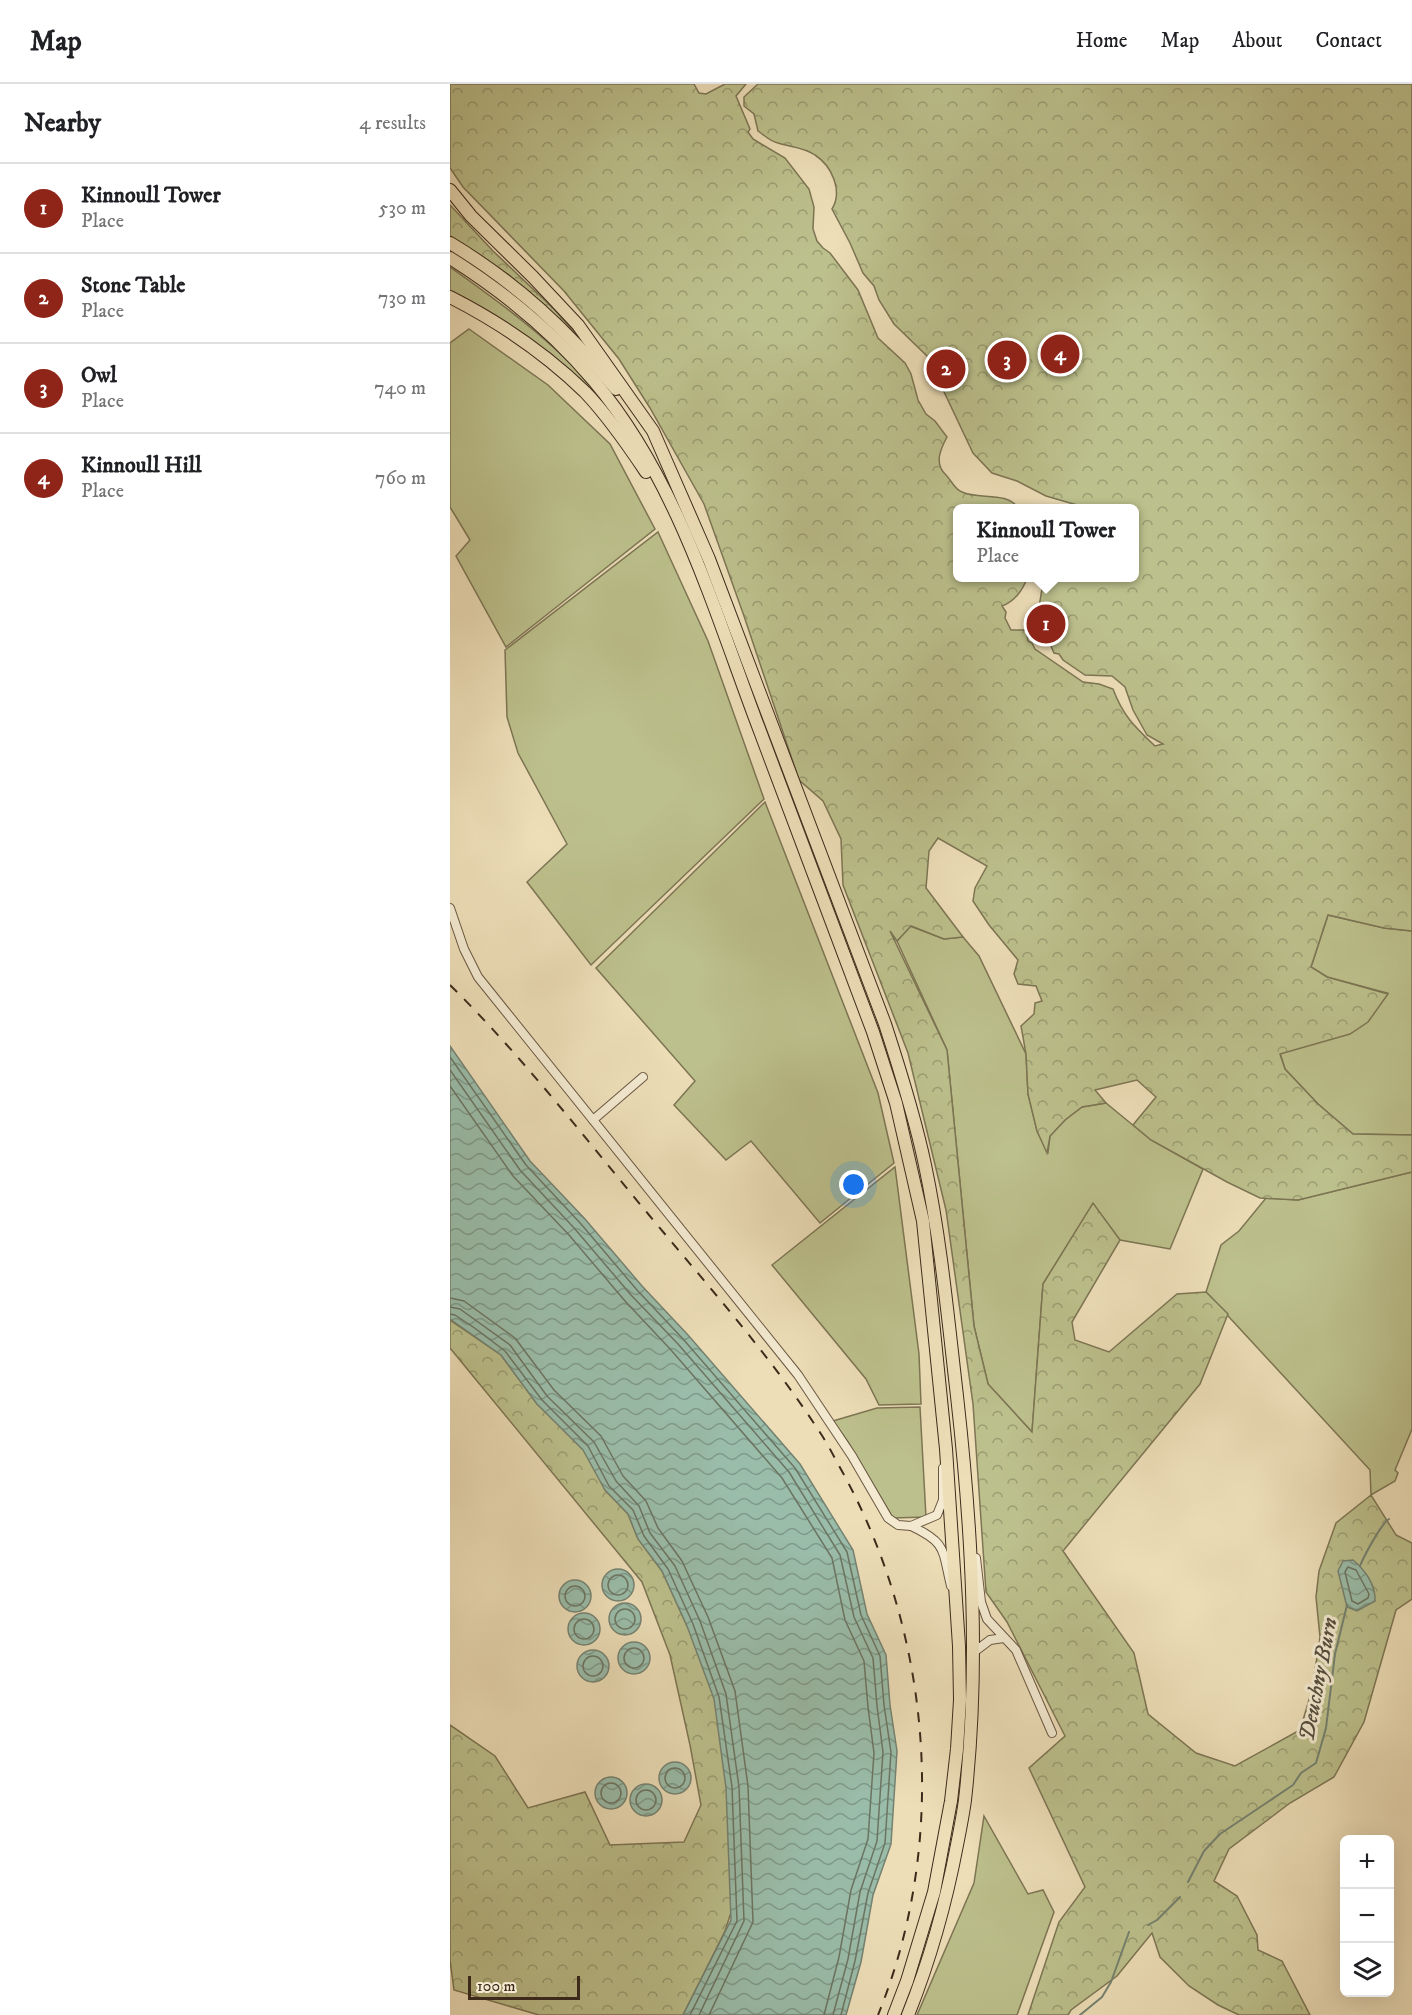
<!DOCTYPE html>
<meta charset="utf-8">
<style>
:root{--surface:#fff;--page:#f6f6f6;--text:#202124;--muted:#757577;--line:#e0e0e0;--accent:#8f2418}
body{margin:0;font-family:"IM FELL DW Pica",serif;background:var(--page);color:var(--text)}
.controls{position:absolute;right:18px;bottom:18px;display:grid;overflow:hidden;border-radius:9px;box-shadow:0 6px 24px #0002}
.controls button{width:54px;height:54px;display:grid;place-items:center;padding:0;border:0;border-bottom:2px solid var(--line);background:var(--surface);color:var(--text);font:30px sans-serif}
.scale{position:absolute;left:18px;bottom:15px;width:112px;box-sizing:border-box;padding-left:6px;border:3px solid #3e2a1b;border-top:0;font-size:16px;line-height:21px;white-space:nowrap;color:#3e2a1b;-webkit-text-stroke:4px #f3ead1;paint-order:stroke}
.you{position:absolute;left:404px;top:1101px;width:21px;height:21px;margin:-15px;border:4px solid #fff;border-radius:50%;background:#1a73e8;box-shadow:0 0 0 9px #1a73e833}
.badge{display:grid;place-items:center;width:39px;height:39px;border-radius:50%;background:var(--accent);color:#fff;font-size:20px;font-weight:700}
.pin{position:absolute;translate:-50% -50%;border:3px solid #fff;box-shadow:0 2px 6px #0006}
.popup{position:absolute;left:503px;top:420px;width:186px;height:78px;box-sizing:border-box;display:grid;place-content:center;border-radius:9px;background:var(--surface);filter:drop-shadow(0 2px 4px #0005);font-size:20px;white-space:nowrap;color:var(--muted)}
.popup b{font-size:22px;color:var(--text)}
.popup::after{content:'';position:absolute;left:50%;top:100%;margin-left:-12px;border:12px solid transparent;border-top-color:var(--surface)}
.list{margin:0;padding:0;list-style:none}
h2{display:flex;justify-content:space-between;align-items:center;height:78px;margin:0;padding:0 24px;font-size:26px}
h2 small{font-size:20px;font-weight:400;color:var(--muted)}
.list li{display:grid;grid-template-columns:39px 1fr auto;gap:18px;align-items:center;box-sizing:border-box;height:90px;padding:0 24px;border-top:2px solid var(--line)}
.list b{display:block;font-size:22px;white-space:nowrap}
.list p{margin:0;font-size:20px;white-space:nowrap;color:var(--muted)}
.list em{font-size:20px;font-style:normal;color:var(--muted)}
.icon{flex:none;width:33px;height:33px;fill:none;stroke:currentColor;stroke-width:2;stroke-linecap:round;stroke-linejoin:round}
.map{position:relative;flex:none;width:962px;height:1931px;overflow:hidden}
header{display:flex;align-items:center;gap:36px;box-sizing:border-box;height:84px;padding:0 30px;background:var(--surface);border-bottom:2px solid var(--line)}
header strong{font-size:28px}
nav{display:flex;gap:33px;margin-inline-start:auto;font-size:21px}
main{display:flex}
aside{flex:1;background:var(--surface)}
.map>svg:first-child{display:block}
.grass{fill:#bcc08c;stroke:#7d7554;stroke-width:1.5}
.forest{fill:url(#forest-crowns);stroke:#7d7554;stroke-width:1.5}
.water{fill:url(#water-waves);stroke:#758271;stroke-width:1.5}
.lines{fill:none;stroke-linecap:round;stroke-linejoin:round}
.shore{stroke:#6c7462;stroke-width:1.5}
.stream{stroke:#758271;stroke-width:2}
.minor-casing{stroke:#6a5742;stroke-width:10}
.highway-casing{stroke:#3e2a1b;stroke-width:14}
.minor{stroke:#f3ead1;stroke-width:8}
.highway{stroke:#eddeb8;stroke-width:12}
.rail{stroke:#3e2a1b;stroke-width:2;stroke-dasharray:10 10;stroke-linecap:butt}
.labels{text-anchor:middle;stroke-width:6;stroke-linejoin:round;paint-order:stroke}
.water-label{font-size:22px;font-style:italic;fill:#554f3f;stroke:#f3ead1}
</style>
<header>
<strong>Map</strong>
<nav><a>Home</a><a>Map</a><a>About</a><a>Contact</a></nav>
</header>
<main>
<aside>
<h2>Nearby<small>4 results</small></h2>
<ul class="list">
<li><span class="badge">1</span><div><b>Kinnoull Tower</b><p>Place</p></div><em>530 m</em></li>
<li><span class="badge">2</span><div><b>Stone Table</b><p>Place</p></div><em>730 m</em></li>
<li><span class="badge">3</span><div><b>Owl</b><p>Place</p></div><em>740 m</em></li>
<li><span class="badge">4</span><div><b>Kinnoull Hill</b><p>Place</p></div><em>760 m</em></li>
</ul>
</aside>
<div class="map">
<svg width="962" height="1931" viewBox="0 0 962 1931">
<defs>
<pattern id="forest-crowns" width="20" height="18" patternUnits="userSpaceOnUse" patternTransform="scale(1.5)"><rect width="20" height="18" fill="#bcc08c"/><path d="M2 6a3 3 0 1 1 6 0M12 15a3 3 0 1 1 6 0" fill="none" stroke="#9a9c72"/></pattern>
<pattern id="water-waves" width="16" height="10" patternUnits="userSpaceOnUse" patternTransform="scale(1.5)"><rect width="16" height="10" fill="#9abdaa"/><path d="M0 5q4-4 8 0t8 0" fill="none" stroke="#7f9a8a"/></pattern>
</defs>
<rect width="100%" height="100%" fill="#eddeb8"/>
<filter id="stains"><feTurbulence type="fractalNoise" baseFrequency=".00333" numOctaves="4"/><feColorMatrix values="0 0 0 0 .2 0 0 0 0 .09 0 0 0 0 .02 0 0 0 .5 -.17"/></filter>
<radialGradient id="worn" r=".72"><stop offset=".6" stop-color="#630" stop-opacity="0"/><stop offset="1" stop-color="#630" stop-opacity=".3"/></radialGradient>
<g class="grass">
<path d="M0,183C60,225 121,271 165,330L162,333L129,299L0,212Z"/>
<path d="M19,245L98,301L160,360L205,445L56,563L6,472L20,456L0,423V259Z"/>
<path d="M208,448L258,557L314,715L141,881L77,798L117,760L68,669L57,633L55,566Z"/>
<path d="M315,718L428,1009L444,1079L370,1139L301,1057L276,1076L224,1021L245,997L146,884Z"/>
<path d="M878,831L934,844L962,847V1051L903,1050L868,1020L835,985L830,969L937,909L877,893L861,883Z"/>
<path d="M460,842L494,855L513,853L529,872L576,970L578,1010L587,1047L598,1068L600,1052L615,1036L632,1023L656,1019L701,1056L753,1085L720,1165L670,1156L643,1120L593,1200L582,1348L538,1300L524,1242L497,966L447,857Z"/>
<path d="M445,1083L469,1270L471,1320L429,1321L416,1295L322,1181Z"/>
<path d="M962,1088V1345L945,1386L948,1389L945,1397L921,1411L920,1386L756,1208L771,1161L789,1147L816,1114L848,1116Z"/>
<path d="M470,1323L476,1433L443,1434L398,1358L383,1337L427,1324Z"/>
<path d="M534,1732L578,1810L593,1806L604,1828L567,1931H467L524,1799Z"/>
</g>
<g class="forest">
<path d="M0,0H244L249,9L256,10L275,0H296L286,12L300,45L298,48L303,55L335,74L359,105L364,123L363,145L367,157L373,164L380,169L408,206L428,254L455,279L461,290L468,316L476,330L485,337L497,353C490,366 484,380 496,391C502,397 504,405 512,408C529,416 557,407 568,424H508V494H577C573,506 564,518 552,522L556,528L555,534L561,546H576L578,557L582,559L585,565L633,598L649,600L663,605C673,632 685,643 705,662L713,660L697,651L683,626L675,603L662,592L635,591L613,576L609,570L604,569L598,555L606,544C603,532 600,529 589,523L592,505L609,494H684V424H633L627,421L596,412L567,397L542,389L523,369L477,272L444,240L429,216L424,202L413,189L400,159L382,125C393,107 382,82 365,71C354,63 340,63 328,59C321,58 314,51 308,47L304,30L294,22V13L308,0H962V847L934,844L878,831L861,883L877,893L938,910L918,938L900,950L830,970L835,985L868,1020L903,1050L962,1051V1088L848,1116L810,1114L777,1098L701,1056L683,1041L706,1013L687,996L645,1006L656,1019L632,1023L615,1036L600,1052L597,1069L587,1047L578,1010L576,970L571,942L584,930L585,919L592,917L586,902L568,900L564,890L568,876L539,841L523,817L525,804L537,782L488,754L479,767L476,804L513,853L494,855L461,842L447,857L440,847L497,966L524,1242L538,1300L582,1348L593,1200L643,1119L670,1156L622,1238L625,1256L659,1268L727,1210L756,1208L778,1230L750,1300L613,1467L684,1569L698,1630L746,1669L785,1682L850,1646L862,1606L870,1553L866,1513L869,1487L886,1439L921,1411L946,1451L962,1459V1515L946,1526L914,1638L884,1693L840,1719L779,1765L764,1797L787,1812L807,1851L808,1866L832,1877L860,1931H789L768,1921L739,1902L710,1873L702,1849L667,1892L621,1926L618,1931H578L609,1838L635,1803L579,1684L615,1652L557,1538L536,1508L523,1320L496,1126L458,969L393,801L391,755L373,717L349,696L294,532L254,420L200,324L169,275L114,207L13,103L0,84Z"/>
<path d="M0,121L43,167L103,224L141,267L59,191L0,152Z"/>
<path d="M0,1236L51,1271L87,1320L133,1361L155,1406L178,1430L188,1455L212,1487L237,1542L266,1595L297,1779L275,1847L233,1931H89L4,1906L0,1876V1641L45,1672L78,1724L135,1708L160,1761L234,1758L251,1721L240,1661L220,1571L192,1498L0,1264Z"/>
</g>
<g class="water">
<path d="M0,962L80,1077L135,1135L192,1202L238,1251L350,1380L403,1466L417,1530L436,1571L440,1621L447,1667L441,1760L423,1811L411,1878L396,1931H233L281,1836L276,1704L264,1615L237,1542L212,1487L188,1455L178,1430L155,1406L133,1366L87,1320L51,1271L0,1235Z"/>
<path d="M903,1476C915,1486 926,1501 925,1517L907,1527L897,1523L888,1487L893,1477Z"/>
<circle cx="168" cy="1501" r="16"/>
<circle cx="125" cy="1512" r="16"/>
<circle cx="175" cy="1535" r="16"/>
<circle cx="134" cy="1545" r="16"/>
<circle cx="184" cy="1574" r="16"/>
<circle cx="143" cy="1582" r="16"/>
<circle cx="225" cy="1694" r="16"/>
<circle cx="161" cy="1709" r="16"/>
<circle cx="196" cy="1716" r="16"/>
</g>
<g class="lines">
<g class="shore">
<path d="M0,973L76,1081L131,1140L187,1206L233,1255L345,1384L397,1468L411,1531L430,1572L434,1621L441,1668L435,1759L418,1809L405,1877L391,1931"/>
<path d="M0,986L70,1086L125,1145L181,1211L228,1260L339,1388L390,1471L404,1533L423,1574L427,1622L433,1668L427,1757L410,1808L398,1875L383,1931"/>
<path d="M0,1002L63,1092L119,1151L175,1217L221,1266L332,1394L382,1474L395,1536L414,1577L418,1623L424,1669L418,1755L401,1806L389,1873L374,1931"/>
<path d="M0,1214L14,1217L65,1254L104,1306L151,1352L173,1392L196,1417L208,1444L232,1477L258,1533L285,1607L298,1702L303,1838L259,1931"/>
<path d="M0,1223L10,1225L60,1261L97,1312L144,1358L166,1397L189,1422L200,1449L225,1482L250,1537L276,1610L289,1703L294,1837L249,1931"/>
<path d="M0,1230L5,1231L26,1245L55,1267L92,1316L138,1362L159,1402L183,1426L194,1452L218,1485L243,1540L269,1613L282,1703L287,1837L240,1931"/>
<path d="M898,1483L906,1486L919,1510L918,1514L908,1520L902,1517L895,1488Z"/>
<circle cx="168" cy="1501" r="10"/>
<circle cx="125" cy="1512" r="10"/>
<circle cx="175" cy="1535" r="10"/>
<circle cx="134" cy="1545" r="10"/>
<circle cx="184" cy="1574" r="10"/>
<circle cx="143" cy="1582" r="10"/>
<circle cx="225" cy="1694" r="10"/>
<circle cx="161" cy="1709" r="10"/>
<circle cx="196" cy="1716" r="10"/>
</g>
<g class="stream">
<path d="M910,1482C914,1472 931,1440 939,1435"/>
<path d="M738,1798L754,1767L770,1750L843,1701L851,1689L866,1679L876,1644L885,1570L897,1521"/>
<path d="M698,1841L707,1836L730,1813"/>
<path d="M630,1931L652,1913L661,1898L679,1848"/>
</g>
<g class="minor-casing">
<g id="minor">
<path d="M0,824L14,865L28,893L348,1291L402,1372L438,1434L448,1441L461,1442L487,1431L493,1416V1384"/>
<path d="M143,1036L193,993"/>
<path d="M461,1442C497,1459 492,1465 501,1502"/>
<path d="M526,1474L531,1518L537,1535L566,1566L602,1649"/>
<path d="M524,1568L540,1556L554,1554"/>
</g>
</g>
<g class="highway-casing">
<g id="highway">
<path d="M0,106L21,132L83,193L128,241L203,347L259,475L435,940C450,986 465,1033 475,1081C491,1157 498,1235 507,1312C522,1446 530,1581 515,1716C513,1731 510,1746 507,1761C496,1819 480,1876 458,1931"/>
<path d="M0,159C68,200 116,245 166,305"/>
<path d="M0,174C54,208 103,248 144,297C225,393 262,519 305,634C344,739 384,843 423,948L446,1019L473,1137L496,1365L509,1562L510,1616L507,1665L501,1717L484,1808L457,1897L444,1931"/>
<path d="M0,213C49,238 96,270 135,308C158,332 178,361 196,388"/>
</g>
</g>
<use href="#minor" class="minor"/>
<use href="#highway" class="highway"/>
<path class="rail" d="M0,901C72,972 134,1053 199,1131C258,1202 319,1270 369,1347C378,1360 385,1375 393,1389C482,1552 499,1757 428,1931"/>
</g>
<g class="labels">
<g class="water-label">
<text transform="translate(867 1595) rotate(-79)" y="8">Deuchny Burn</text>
</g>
</g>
<rect width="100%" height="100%" filter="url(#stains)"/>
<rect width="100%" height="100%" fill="url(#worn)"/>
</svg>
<div class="controls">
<button>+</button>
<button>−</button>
<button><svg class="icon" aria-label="layers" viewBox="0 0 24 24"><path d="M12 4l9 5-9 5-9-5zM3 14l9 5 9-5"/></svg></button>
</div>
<div class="scale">100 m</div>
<div class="you"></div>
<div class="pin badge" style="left:596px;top:540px">1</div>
<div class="popup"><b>Kinnoull Tower</b>Place</div>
<div class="pin badge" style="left:496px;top:285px">2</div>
<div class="pin badge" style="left:557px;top:276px">3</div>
<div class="pin badge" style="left:610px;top:270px">4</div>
</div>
</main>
